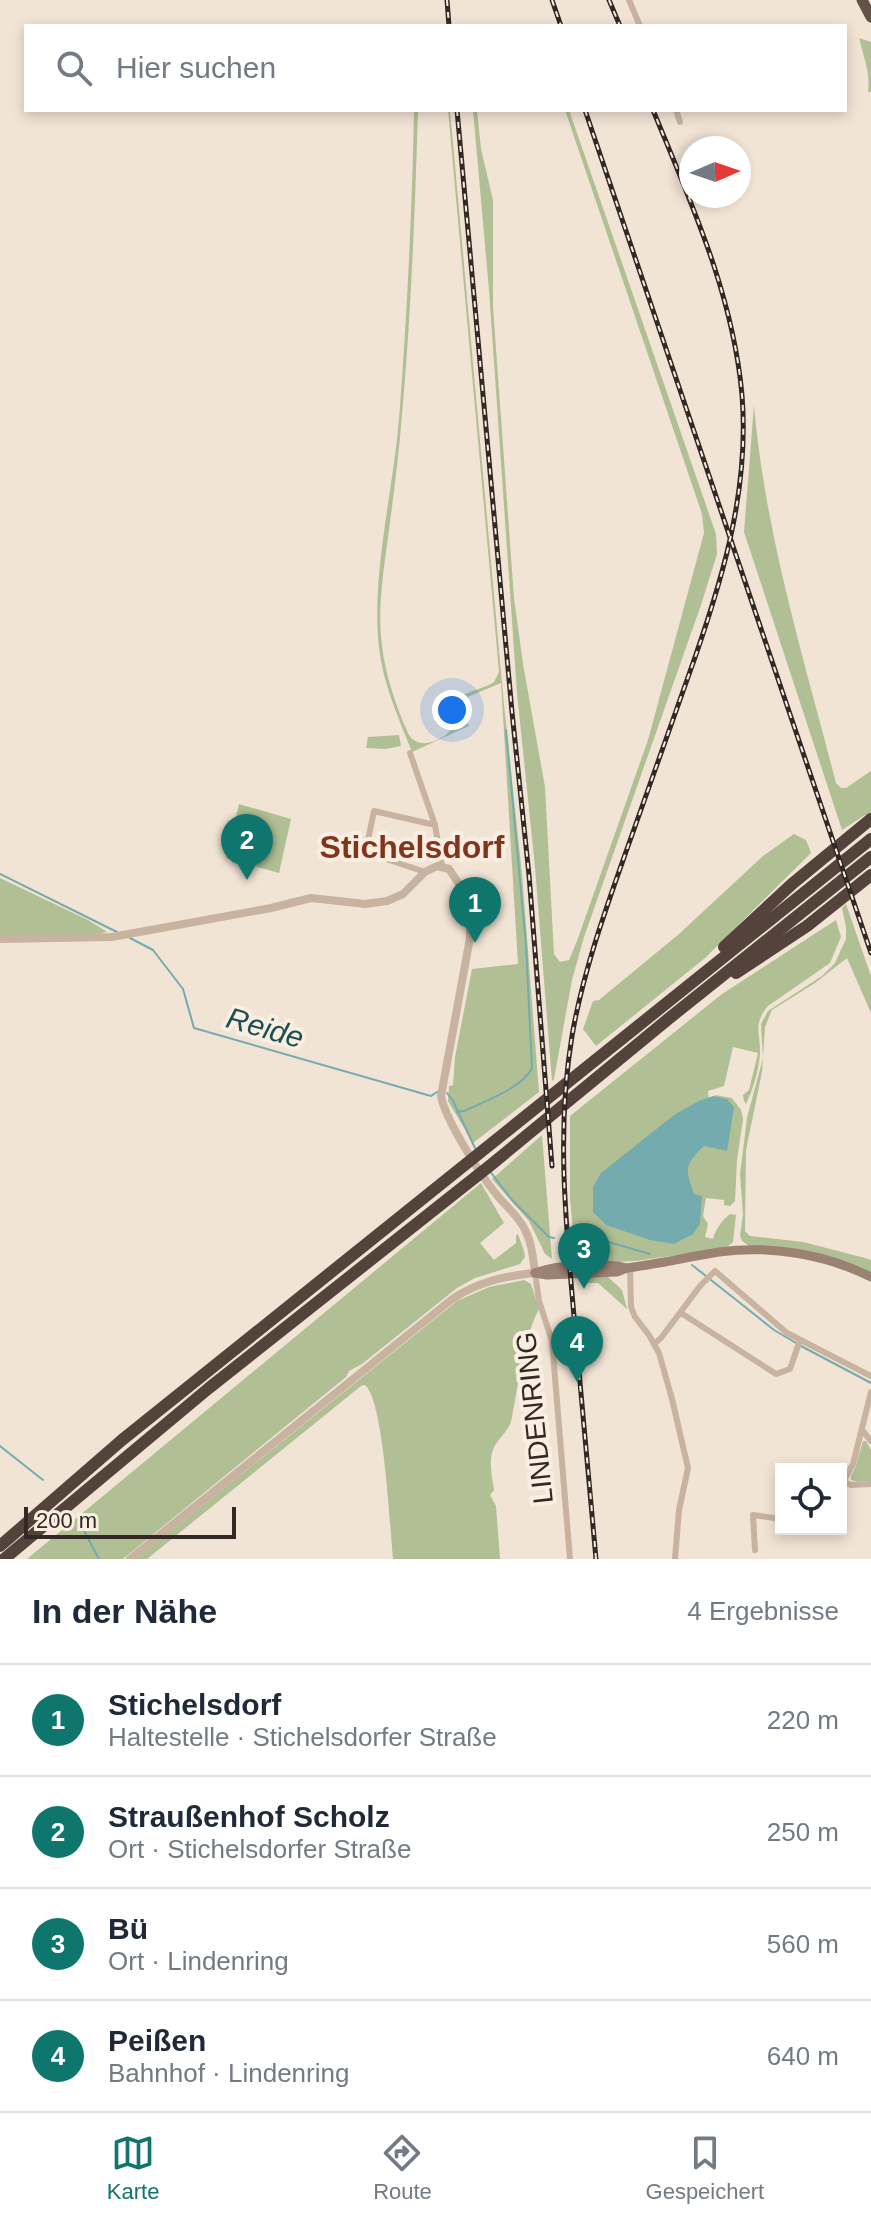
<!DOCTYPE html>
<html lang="de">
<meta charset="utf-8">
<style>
:root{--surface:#fff;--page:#f2f2f3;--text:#1f2937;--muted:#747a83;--line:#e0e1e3;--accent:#0f766e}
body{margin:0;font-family:Arial,sans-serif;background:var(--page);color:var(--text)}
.controls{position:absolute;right:24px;bottom:24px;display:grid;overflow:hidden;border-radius:0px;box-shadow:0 4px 12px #0003}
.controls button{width:72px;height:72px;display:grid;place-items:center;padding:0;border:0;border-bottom:2px solid var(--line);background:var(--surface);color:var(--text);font:40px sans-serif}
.compass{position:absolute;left:679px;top:136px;width:72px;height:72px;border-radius:50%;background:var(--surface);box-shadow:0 4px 12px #0003;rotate:88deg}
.scale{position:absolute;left:24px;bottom:20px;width:212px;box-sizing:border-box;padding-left:8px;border:4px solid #332924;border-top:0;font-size:22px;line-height:28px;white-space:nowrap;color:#332924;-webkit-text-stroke:6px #f9eee1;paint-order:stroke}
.you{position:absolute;left:452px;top:710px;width:28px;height:28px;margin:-20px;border:6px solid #fff;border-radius:50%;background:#1a73e8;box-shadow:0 0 0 12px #1a73e833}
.badge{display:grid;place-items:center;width:52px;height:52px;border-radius:50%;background:var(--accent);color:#fff;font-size:26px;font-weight:700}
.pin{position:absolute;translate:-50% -66px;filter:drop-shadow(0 2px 4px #0008)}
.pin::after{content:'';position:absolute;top:42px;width:28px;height:24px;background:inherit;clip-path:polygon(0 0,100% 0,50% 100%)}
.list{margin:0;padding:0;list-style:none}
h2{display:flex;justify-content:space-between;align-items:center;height:104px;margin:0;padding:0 32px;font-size:34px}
h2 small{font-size:26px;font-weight:400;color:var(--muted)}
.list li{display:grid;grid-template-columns:52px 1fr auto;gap:24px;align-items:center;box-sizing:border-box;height:112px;padding:0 32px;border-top:2px solid var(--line)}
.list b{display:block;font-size:30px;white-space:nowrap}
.list p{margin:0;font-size:26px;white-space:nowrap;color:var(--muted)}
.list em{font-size:26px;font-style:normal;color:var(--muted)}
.icon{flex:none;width:44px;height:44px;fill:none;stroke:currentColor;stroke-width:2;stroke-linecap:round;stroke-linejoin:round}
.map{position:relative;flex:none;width:871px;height:1559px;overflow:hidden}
.search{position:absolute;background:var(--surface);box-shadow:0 4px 12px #0003;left:24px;right:24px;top:24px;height:88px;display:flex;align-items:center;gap:20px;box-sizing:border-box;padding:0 28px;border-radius:0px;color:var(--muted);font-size:30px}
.sheet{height:552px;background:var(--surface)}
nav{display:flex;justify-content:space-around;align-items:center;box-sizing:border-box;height:112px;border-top:2px solid var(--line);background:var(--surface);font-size:22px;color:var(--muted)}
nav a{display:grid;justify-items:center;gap:4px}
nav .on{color:var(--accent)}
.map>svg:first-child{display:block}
.green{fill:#b1bf95}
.water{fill:#74abae}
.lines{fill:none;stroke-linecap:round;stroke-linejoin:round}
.stream{stroke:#74abae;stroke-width:2}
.minor{stroke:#c8b3a1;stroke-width:6}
.tertiary{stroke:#c8b3a1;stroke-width:8}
.secondary{stroke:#9c8273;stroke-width:9}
.trunk{stroke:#645248;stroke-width:11}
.motorway{stroke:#54433b;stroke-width:12}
.rail-casing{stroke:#332924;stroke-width:5}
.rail{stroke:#f9eee1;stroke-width:2;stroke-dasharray:6;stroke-linecap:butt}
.labels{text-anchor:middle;stroke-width:8;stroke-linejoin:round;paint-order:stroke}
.street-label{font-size:28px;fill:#332924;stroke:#f9eee1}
.water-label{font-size:30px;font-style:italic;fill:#1a5054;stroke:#f9eee1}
.quarter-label{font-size:32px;font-weight:bold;fill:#83351c;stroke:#f9eee1}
</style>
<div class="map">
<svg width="871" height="1559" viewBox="0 0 871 1559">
<rect width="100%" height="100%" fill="#f1e4d5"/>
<g class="green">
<path d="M859,38L871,42V92H868C871,74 863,55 859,38Z"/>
<path d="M414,110H418C415,212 411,314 402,415C399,453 394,492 389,530C384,568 377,607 382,645C385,674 396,706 408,733C417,752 444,741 453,727C458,720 453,707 454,698L489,685L494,682L499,672L448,110H450L504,705L522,874L539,1092L473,1143L448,1101L449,1086L453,1085L455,1057L472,969L518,964L501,683L458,701L469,726L412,752C399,719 383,684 379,648C371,574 393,493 399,419C407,316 412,213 414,110Z"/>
<path d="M473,110H477L481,149L493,200V307L514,598L523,664L545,787L554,954L560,962L569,960L577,941L648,740L704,533L702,514L565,110H569L716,534L717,554L701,605L584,937L572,980L554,1079L552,1081L535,867L517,693L489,290Z"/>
<path d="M754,405C765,534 804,659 836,783L841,788H846L871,771V815H865L842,830L744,532Z"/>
<path d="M399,735L401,746L386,749L366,748L368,737Z"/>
<path d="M239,804L291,819L279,873L226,858Z"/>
<path d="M794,834L806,840L811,853L705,958L596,1046L583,1029L593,1001L599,1000L679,934L763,856Z"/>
<path d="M0,878L88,920L107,932L92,935L0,936Z"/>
<path d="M846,904L871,976V1013L847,958L815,983L772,1010L765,1027L762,1072L746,1150L745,1231L750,1236L803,1242L865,1258L871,1260V1272L749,1246L742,1241L740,1236L743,1214L740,1174L747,1118L763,1058L761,1024L768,1011L822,976L835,963L846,939V927L842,908Z"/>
<path d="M836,920L841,937L830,963L768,1006C752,1025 761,1034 760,1054C759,1069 753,1090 746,1104L744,1101L743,1095L749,1090L758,1053L733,1047L724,1086L708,1091L709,1100L603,1175L690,1187L686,1176V1165L715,1095L732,1098L741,1110L743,1119L737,1160L735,1201L730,1206L724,1205V1200L706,1198L703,1216L708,1224L705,1237L713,1239C716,1229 721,1221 730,1214L736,1215L733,1242L726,1248L636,1261L576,1264L570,1199V1116L722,994Z"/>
<path d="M542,1135L552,1259L545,1254L529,1221L492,1179Z"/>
<path d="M481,1183L504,1223L480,1243L494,1260L516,1243V1235L518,1234L524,1251L525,1257L520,1264L475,1278L457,1288L362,1364L349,1371L346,1377L123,1559H27Z"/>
<path d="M586,1276H607L622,1290L627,1309L598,1283H585Z"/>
<path d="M524,1280L531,1284L539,1309C523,1339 518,1388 511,1422C507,1432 501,1436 496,1444C487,1457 492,1476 494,1490L490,1495L496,1506L500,1559H393C390,1528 384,1401 365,1385L361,1386L147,1559H136L457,1301L489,1287Z"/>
<path d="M863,1441H866L871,1450V1481L858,1482L851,1480V1476L855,1468Z"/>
</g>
<path class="water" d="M713,1096L727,1099L734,1107L727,1151L704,1146C683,1166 686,1169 694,1194L702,1196L700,1224L693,1234L674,1244L650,1240L606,1225L593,1212V1187L601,1173L674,1115L699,1101Z"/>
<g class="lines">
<g class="stream">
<path d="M0,874L117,932"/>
<path d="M130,938L153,950L183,989L194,1028L431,1096L437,1092"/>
<path d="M447,1093L453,1101L475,1148"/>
<path d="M457,1112L464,1111C483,1102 523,1088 532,1068L526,945L506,730"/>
<path d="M489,1170L512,1200L549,1237L554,1238"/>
<path d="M570,1237L595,1238L650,1254"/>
<path d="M692,1265L706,1276"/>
<path d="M711,1280L774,1330L796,1343"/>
<path d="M801,1346L871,1383"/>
<path d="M0,1446L43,1480"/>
<path d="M83,1529L99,1559"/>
</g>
<g class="minor">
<path d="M629,0L640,26"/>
<path d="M676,110L680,122"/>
<path d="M410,753L435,825L442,866"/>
<path d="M425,872L383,858L368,840L374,811L435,825"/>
<path d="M630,1268L631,1307L635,1317L649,1335L659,1353L672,1399L688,1468L679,1510L675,1559"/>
<path d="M535,1273L539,1301L552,1341L570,1559"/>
<path d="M681,1313L776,1374L790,1369L800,1340"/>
<path d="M654,1344L661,1338L700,1286L715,1271L787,1333L871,1376"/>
<path d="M862,1430L871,1441"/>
<path d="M844,1482L851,1485L871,1484"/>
<path d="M841,1486L853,1464L871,1392"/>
<path d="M755,1550L753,1515L781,1519"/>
</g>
<path class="tertiary" d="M0,939L112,937L271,908L311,898L365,904L387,901L403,894L425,872L437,866L449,869L461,887L470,916V938L441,1096C445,1119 481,1176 497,1195C506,1207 519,1216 525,1230C532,1243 533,1258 535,1273C504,1276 477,1282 451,1300L130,1559"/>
<g class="secondary">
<path d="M535,1273L547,1275L617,1272L627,1268C658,1264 688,1257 719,1252C770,1245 825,1254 871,1277"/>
<path d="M535,1273C558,1264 603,1262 627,1268"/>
</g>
<path class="trunk" d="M862,0L871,17"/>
<g class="motorway">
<path d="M724,947L792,884L871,819"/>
<path d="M736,973L807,926L871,875"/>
<path d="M0,1546L122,1440L871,839"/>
<path d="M4,1559L209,1388L492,1164L667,1020L871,857"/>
</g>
<g class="rail-casing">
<g id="rail">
<path d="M447,0L449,26"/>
<path d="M552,0L561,26"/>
<path d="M609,0L620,26"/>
<path d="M457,110L512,712L529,875L552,1166"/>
<path d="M585,110L871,953"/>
<path d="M596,1559C589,1474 580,1390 573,1305C565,1215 557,1126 572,1036C583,972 605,911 627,849C647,793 667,736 687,680C720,588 750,494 742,395C733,294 691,203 653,110"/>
</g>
</g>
<use href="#rail" class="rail"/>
</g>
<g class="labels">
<g class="street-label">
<text transform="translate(534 1418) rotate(-96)" y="10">LINDENRING</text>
</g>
<g class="water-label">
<text transform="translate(265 1028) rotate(16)" y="10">Reide</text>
</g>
<g class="quarter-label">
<text x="412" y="858">Stichelsdorf</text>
</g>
</g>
</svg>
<div class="controls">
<button><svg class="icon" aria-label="locate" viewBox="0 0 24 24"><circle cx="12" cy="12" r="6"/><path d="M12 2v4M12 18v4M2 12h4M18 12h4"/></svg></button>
</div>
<svg class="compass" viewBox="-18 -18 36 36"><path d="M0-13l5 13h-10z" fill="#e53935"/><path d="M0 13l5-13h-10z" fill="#747a83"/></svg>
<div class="scale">200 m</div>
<div class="you"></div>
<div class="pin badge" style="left:475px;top:943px">1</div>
<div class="pin badge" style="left:247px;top:880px">2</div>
<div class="pin badge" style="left:584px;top:1289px">3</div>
<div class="pin badge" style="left:577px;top:1382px">4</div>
<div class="search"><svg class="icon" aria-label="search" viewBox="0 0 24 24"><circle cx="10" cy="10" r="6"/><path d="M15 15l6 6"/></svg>Hier suchen</div>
</div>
<section class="sheet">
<h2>In der Nähe<small>4 Ergebnisse</small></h2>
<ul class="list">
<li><span class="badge">1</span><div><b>Stichelsdorf</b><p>Haltestelle · Stichelsdorfer Straße</p></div><em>220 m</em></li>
<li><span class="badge">2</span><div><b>Straußenhof Scholz</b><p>Ort · Stichelsdorfer Straße</p></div><em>250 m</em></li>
<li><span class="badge">3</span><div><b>Bü</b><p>Ort · Lindenring</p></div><em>560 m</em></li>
<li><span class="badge">4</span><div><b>Peißen</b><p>Bahnhof · Lindenring</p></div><em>640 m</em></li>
</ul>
</section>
<nav>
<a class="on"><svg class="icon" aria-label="map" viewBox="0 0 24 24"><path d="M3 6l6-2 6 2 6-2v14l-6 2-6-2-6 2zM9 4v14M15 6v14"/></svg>Karte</a>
<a><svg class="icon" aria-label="directions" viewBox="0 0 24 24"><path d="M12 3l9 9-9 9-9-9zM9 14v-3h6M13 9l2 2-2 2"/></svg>Route</a>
<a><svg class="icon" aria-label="saved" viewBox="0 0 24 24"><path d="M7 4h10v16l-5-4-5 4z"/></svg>Gespeichert</a>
</nav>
